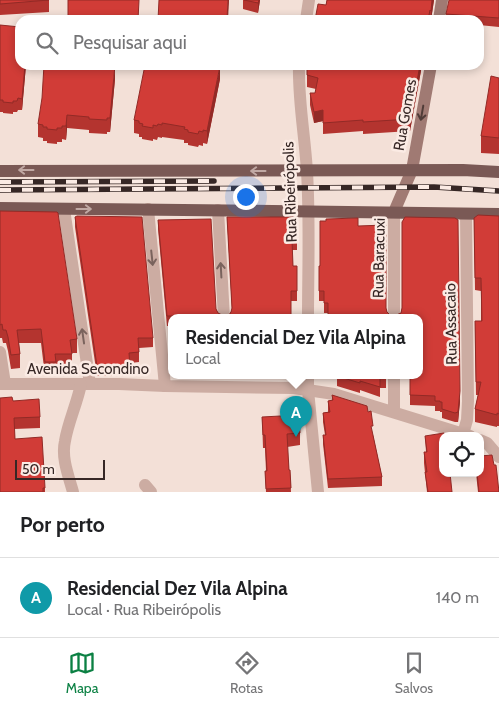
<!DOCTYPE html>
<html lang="pt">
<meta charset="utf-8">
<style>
:root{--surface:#fff;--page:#f6f6f6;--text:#202124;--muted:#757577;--line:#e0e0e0;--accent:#0b8043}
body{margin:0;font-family:Cabin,sans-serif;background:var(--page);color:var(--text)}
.controls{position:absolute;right:15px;bottom:15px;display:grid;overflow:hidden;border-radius:10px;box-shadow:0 2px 8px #0003}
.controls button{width:45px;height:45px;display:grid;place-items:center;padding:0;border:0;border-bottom:1px solid var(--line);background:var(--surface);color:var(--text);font:25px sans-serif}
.scale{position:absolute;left:15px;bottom:12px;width:90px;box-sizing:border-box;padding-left:5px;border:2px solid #362725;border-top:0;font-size:14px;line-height:18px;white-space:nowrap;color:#362725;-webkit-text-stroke:4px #fbebe4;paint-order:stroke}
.you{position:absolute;left:245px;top:196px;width:18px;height:18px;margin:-12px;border:4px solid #fff;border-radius:50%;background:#1a73e8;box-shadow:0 0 0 8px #1a73e833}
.badge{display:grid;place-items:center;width:32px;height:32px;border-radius:50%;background:var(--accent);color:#fff;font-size:16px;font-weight:700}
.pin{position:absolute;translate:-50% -41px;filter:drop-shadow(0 1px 2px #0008)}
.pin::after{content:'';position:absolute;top:26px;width:18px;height:15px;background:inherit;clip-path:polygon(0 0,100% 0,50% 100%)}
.popup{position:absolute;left:168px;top:314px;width:255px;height:65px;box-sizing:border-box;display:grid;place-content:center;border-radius:10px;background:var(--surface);filter:drop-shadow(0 1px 4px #0005);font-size:16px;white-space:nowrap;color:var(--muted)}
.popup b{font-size:19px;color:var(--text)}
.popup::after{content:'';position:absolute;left:50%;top:100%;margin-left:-10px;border:10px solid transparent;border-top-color:var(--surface)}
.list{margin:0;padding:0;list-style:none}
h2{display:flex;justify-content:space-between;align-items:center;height:65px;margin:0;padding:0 20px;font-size:21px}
h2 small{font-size:16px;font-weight:400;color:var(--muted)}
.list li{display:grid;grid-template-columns:32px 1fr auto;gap:15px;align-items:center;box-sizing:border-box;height:80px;padding:0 20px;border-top:1px solid var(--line)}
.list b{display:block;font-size:19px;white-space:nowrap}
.list p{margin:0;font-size:16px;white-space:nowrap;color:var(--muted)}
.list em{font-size:16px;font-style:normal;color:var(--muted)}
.icon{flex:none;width:28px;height:28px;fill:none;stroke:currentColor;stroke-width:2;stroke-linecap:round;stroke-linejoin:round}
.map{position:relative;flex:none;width:499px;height:492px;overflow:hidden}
.search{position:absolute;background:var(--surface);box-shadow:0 2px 8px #0003;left:15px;right:15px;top:15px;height:55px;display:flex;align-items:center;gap:12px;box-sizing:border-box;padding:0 18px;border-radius:15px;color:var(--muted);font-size:19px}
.sheet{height:145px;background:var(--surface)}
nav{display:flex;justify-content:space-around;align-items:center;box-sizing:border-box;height:70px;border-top:1px solid var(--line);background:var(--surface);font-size:14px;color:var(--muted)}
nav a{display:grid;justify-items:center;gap:2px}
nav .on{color:var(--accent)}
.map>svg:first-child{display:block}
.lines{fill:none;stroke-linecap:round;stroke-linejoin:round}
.street{stroke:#ccaca2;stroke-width:12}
.secondary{stroke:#a07a73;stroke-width:12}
.primary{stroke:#7a5955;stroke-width:12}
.rail-casing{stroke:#362725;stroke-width:5.5}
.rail{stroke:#fbebe4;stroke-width:4;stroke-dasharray:11;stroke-linecap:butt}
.wall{fill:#b4342f}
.shaded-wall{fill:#922a26}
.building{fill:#d13c37;stroke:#922a26}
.oneway{stroke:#503c38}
.oneway2{stroke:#c1a9a4}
.oneway3{stroke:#7a635d}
.labels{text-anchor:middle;stroke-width:5;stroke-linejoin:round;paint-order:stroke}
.street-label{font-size:15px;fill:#362725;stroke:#fbebe4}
</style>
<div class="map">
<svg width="499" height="492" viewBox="0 0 499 492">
<rect width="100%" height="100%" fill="#f3e0d7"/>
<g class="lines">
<g class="street">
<path d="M306,20L309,0"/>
<path d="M299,65C298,101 305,136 307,172C310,221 308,270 308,318"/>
<path d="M64,209L90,384"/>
<path d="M148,209L165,386"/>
<path d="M218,210L224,318"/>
<path d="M394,318V212"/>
<path d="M0,352L5,384"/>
<path d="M308,376V390L318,492"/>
<path d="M0,384H119L165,386L294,388L334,394L470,436"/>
<path d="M394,412V376"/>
<path d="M463,434L467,420L468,401L466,214"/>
<path d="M480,440L487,443L499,457"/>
<path d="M145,485L151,492"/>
<path d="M73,492C69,477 61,458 65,441C68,422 77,404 81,384"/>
</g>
<g class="secondary">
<path d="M439,20L442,0"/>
<path d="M394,212L412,170L431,65"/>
</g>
<g class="primary">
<path d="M0,171L463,170L499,172"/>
<path d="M0,208C166,209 333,212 499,214"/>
</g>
<g class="rail-casing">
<g id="rail">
<path d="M0,182L214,181"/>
<path d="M0,190L434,187L499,191"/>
</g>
</g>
<use href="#rail" class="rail"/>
</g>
<g class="wall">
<path d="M0,0H49V12L0,15Z"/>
<path d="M243,0H260L258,13L243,9Z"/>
<path d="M327,0H434L431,20H315L326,5Z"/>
<path d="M499,0V27L479,25V20H446V14Z"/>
<path d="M0,25L20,29L26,65L22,110H18L17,112H13V114L3,113V112H0Z"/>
<path d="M307,65H422L410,131L363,134V131L323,134V121L314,123L310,105V93H315L316,89L307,87Z"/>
<path d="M499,78V154L481,153V136Z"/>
<path d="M115,79L110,132H107V134L89,133V130L67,128L66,140L62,139V142H57V144L47,143V141H43V138L38,137V124Z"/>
<path d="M220,79L207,144L203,143V146L199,145L198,147L188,145V143H184V140L162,137V138L158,137L157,140L153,139V141L142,139V137H139V134L134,133V120Z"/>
<path d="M0,211L77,339V353H72V367L56,368V376H45L41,343H19L20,354V368L11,369L8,351L6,343H3L2,338H0Z"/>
<path d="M499,216V426H497V427L475,422V409L478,395H476L475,321H481V291L475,290L474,218Z"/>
<path d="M75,217L153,338V347L139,348V362L130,363V376H97L75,227Z"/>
<path d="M227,217L297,222V250H292L293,266H297V301H291V316L297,318H172V326H167L158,229V220L216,309L218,313L224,316L229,315L232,310Z"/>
<path d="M402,222L460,401L458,422H455L442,418V412H440V411H435V406L410,405V378H402V376H420V318H328V313H324V301H319V266H320L358,226L387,312L390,315L394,316L401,313L402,308Z"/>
<path d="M194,376H264V379L194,378Z"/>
<path d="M337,376H386V388H380V397L360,390V393L337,386Z"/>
<path d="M332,395L373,435L382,477V486L328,488L323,444V435H325L323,422V413L328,412V401L332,400Z"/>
<path d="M13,401L40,417V428L14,429L15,439L45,488V492H0Z"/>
<path d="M262,417L300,433V445L287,447L289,470H290L291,492H266L265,471H266L265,448H263Z"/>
<path d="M425,436L452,492H427L424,463V452H426Z"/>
<path d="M494,465L499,492H478L476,473H480Z"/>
</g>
<g class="shaded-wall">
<path d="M228,0H229L228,20H227Z"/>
<path d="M259,0H260L258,13V3Z"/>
<path d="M432,0H434L431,20V11Z"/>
<path d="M25,65H26L22,110V99Z"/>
<path d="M115,65V79L110,132V118Z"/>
<path d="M420,65H422L410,131V119Z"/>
<path d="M220,66V79L207,144V131Z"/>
<path d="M323,110V121L314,123V112Z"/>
<path d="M67,115V128L66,140V126Z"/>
<path d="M460,391V401L458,422V412Z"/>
</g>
<g class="building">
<path d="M0,0H49L0,4Z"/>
<path d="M68,0H139L138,20H68Z"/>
<path d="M159,0H228L227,20H158Z"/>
<path d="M244,0H259L258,3Z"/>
<path d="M327,0H432L431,11L430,10L428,20H315L318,4L326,5Z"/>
<path d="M449,0H499V18L446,14Z"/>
<path d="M0,25L20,27V65H25L22,99L18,98L17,101H13V103L3,102V100H0Z"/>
<path d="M44,65H115L110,118H107V120L89,119V117L67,115L66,126H62V128H57V130L47,129V127H43V125L38,124L42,98Z"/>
<path d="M145,65L220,66L207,131L203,130V132L199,131L198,134L188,132V130L184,129L185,127L162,123V125L158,124L157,126L153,125V128L142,126L143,124L139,123V121L134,120Z"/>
<path d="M307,65H420L410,119L363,122V120L323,123V110L314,112L310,93H315L318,78L307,75Z"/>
<path d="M491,76L499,78V138L481,136Z"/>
<path d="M0,211L57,212L58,213L77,339L70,340L72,354H55L56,362H45L41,329L17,330L20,354L11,355L8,337L6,330H3L2,324L0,325Z"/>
<path d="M478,215L499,216V414L497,413V415L475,409L481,382H476L475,321H482L481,278H475L474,218Z"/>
<path d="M77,216L142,217L153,338H138L139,352L129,353L130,367L97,366L75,217Z"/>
<path d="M227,217H295L297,222V240H292L293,266H297V291H291V316H297V318H174V316H167L158,220L211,219L216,309L218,313L224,316L229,315L231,312L232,308Z"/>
<path d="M405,217L455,218L458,220L460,391L458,412L455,413L442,409V402H440V401H435V396L410,395V376H420V318H331V316H328V303H324V291H319V266H320V221H326V219L358,218V226L386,225V308L387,312L390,315L394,316L401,313L402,308V222Z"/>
<path d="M337,376H386V378H380V387L360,381V383Z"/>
<path d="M332,395L367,406L368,412L371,411L373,426H371L382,477L328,479L323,435H326L323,413L330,412L328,401L333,400Z"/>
<path d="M12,397L13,401L39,399L40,417L14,418L15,439L42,437L45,488H43V492H0V398Z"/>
<path d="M299,415L300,433L287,434L289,470H290L291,488L266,489L265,471H267L265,435H263L262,417Z"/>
<path d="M444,433L445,436H443V473H450L452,492H428L425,472H427L424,452H427L425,436Z"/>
<path d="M492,455L494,465H496L499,492H479L477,473H480V456Z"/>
</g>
<defs><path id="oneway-shaft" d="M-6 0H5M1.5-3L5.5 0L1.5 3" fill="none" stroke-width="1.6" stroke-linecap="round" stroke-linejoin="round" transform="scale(1.25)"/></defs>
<use class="oneway" href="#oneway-shaft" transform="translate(422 113) rotate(100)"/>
<g class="oneway2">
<use href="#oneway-shaft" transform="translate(26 170) rotate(180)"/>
<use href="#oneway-shaft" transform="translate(258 171) rotate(-180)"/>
<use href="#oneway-shaft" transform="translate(84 209)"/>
</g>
<g class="oneway3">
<use href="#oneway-shaft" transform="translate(152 258) rotate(84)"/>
<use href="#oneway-shaft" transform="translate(221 270) rotate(-93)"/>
<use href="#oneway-shaft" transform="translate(83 336) rotate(-98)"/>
</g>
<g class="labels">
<g class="street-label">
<text transform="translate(405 115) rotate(-80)" y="5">Rua Gomes</text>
<text transform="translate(290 192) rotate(-92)" y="5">Rua Ribeirópolis</text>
<text transform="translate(379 258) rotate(-89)" y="5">Rua Baracuxi</text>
<text transform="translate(451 324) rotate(-91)" y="5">Rua Assacaio</text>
<text x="88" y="374">Avenida Secondino</text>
</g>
</g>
</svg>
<div class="controls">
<button><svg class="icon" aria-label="locate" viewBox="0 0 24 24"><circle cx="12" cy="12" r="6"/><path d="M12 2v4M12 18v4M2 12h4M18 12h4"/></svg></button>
</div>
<div class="scale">50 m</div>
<div class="you"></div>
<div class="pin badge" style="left:296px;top:437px;background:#0f9aa8">A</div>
<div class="popup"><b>Residencial Dez Vila Alpina</b>Local</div>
<div class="search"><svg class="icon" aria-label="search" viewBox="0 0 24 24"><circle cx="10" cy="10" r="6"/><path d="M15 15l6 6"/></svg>Pesquisar aqui</div>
</div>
<section class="sheet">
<h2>Por perto<small></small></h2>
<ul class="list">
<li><span class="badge" style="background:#0f9aa8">A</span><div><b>Residencial Dez Vila Alpina</b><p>Local · Rua Ribeirópolis</p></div><em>140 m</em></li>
</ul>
</section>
<nav>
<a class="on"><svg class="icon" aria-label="map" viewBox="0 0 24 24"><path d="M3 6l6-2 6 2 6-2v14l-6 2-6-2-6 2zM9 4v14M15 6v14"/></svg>Mapa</a>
<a><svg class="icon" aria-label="directions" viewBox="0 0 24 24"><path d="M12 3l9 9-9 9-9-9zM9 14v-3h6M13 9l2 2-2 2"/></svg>Rotas</a>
<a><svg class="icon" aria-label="saved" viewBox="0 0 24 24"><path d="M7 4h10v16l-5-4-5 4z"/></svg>Salvos</a>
</nav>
